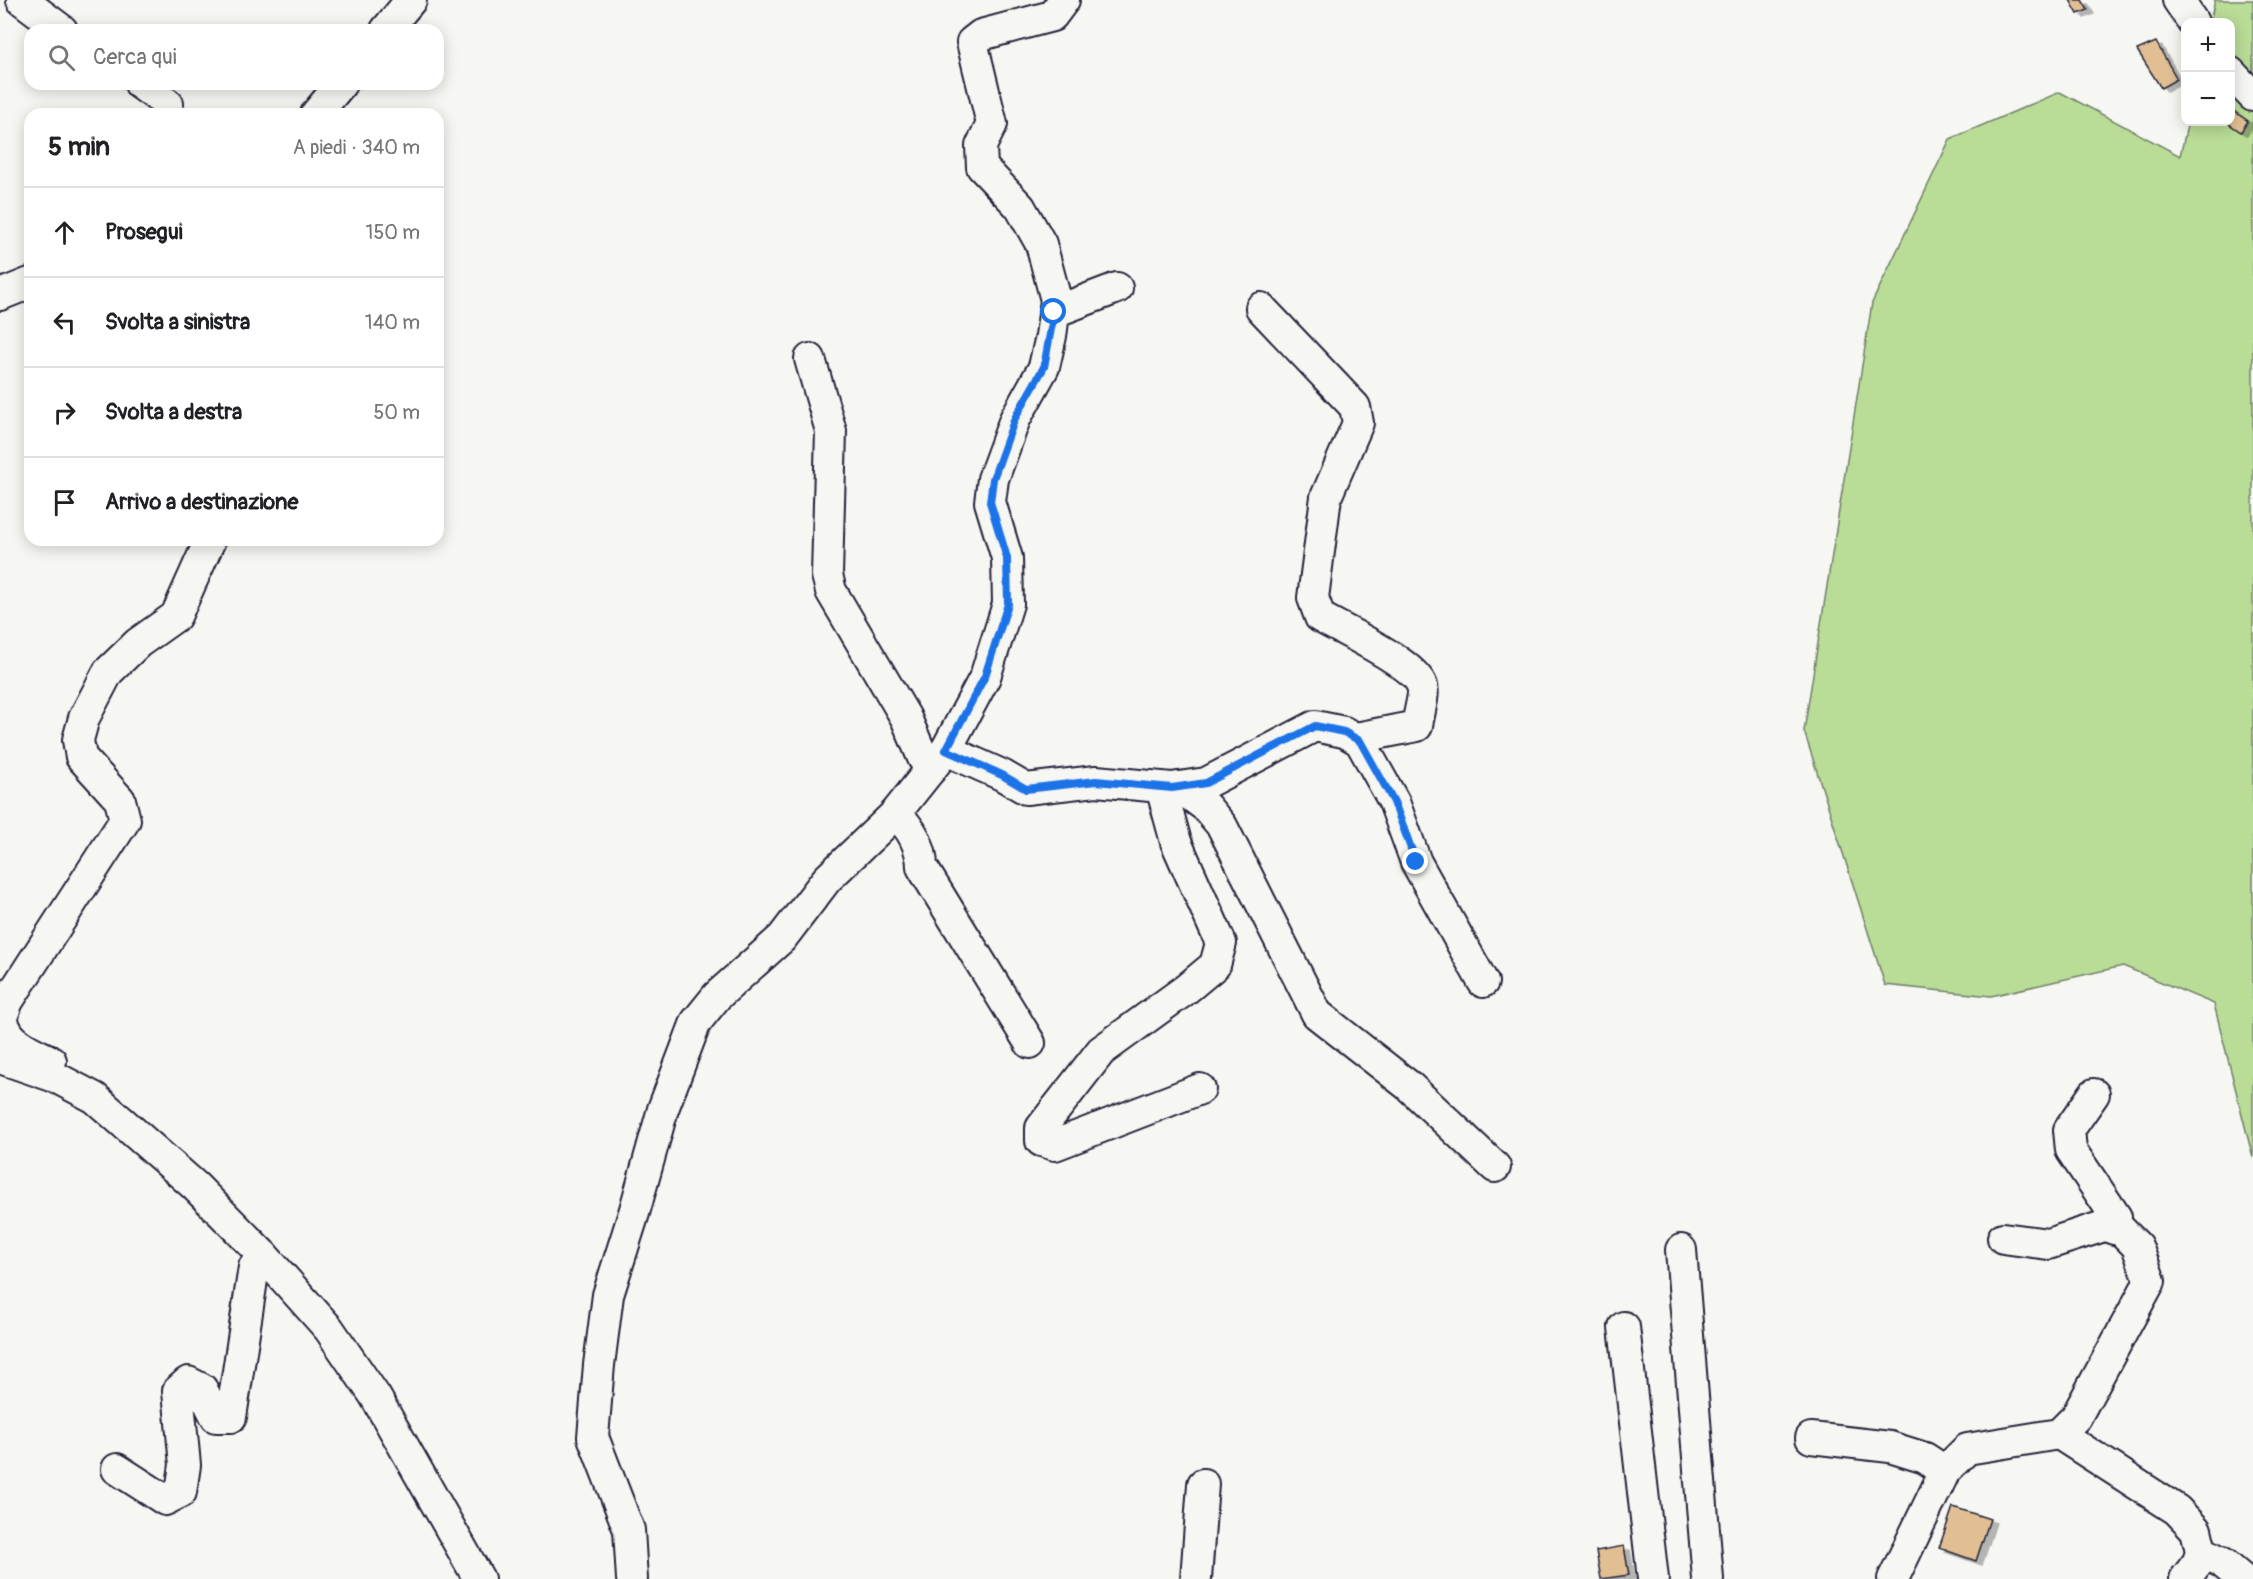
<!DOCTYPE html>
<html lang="it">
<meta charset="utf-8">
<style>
:root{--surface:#fff;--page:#f6f6f6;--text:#202124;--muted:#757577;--line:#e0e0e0}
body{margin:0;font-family:Pangolin,sans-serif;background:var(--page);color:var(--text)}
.controls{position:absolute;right:18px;top:18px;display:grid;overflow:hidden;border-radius:12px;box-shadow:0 3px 15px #0003}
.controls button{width:54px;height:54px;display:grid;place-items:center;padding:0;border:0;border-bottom:2px solid var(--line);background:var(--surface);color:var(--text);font:30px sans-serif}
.stop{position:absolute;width:18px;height:18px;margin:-14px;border:4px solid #1a73e8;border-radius:50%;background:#fff}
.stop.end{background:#1a73e8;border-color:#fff;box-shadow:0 2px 6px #0008}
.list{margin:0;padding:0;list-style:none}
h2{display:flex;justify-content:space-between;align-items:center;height:78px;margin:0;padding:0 24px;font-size:26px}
h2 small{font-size:20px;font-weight:400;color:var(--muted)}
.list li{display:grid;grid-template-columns:39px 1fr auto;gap:18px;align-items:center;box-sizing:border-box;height:90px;padding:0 24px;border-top:2px solid var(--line)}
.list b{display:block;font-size:22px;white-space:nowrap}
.list em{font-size:20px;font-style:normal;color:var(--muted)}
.icon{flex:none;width:33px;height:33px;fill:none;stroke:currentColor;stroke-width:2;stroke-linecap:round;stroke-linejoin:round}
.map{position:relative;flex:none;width:2253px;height:1579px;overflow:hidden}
.search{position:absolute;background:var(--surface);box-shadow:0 3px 15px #0003;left:24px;top:24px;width:420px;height:66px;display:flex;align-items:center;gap:15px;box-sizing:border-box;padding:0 21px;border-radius:18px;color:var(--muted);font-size:22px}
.panel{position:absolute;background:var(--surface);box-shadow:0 3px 15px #0003;left:24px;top:108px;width:420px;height:438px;border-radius:18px}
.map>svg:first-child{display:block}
.green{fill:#b9dc96;stroke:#6e7f68;stroke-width:1.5}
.building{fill:#e1bf93;stroke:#22223b;stroke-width:1.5;filter:url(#shadow)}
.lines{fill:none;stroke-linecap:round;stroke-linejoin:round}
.minor-casing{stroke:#22223b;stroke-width:34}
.minor{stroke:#f6f6f2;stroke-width:30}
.route{stroke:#1a73e8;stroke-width:8}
</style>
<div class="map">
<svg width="2253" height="1579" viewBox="0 0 2253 1579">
<defs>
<filter id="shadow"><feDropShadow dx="6" dy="4" stdDeviation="0" flood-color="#0004"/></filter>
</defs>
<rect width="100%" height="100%" fill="#f6f6f2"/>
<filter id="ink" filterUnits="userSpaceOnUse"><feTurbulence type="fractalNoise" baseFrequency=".0167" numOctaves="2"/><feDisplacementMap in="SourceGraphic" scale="12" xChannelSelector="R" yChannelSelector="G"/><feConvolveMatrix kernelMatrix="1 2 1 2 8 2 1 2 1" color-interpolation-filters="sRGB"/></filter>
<g filter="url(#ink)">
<path class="green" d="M2215,0H2253V1158L2214,1004L2123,966L1991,996L1885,985L1804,731L1872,303L1950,139L2060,92L2180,156L2188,122H2230V22H2210Z"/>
<g class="building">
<path d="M2070,0H2082L2088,10L2078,14Z"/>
<path d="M2156,42L2177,79L2161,88L2137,50Z"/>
<path d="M2232,110L2248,121L2241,132L2226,122H2230Z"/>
<path d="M1953,1507L1990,1519L1976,1561L1939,1548Z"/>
<path d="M1624,1546L1629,1575L1601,1579L1596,1551Z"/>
</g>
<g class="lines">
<g class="minor-casing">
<g id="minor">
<path d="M22,0L62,30"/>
<path d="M2178,0L2193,22"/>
<path d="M386,30L411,0"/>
<path d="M2230,72L2253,96"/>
<path d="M140,84L168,104"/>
<path d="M316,114L341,84"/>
<path d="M0,295L30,283"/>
<path d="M1261,308L1355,407L1358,423L1326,497L1313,598L1320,617C1342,630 1415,663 1422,686C1425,694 1418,717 1417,726L1356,738"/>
<path d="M1054,312L1117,288"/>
<path d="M810,359L831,431L827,575L831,591L906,718L923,758L931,769"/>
<path d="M946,750L1002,775L1026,789L1096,781L1172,788L1206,783L1315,726L1344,732L1360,741L1394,802L1416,862L1483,982"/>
<path d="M1161,787L1176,842L1221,943L1215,965L1185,990L1101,1051L1041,1128V1141L1055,1145L1200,1089"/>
<path d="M1179,787L1206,807L1222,826L1317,1014L1409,1086L1495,1167"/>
<path d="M895,814C911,826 922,848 922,867L1030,1043"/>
<path d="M0,1058L55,1077L95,1098L195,1186L264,1256L329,1329L375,1396L479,1579"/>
<path d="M51,1061C33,1052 6,1043 3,1019C3,1014 6,1006 8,1001L125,820L120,800L81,757L78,740L84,718L108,672L138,643L176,616L210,540"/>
<path d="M2094,1094L2069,1130L2071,1150L2116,1217L2114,1229"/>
<path d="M1681,1250L1708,1579"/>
<path d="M1624,1327L1653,1579"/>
<path d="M2059,1434L2177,1510L2196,1530L2201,1551L2198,1562L2185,1579"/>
<path d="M1811,1438L1890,1447L1925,1458L1945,1471"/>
<path d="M117,1469L165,1500L181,1492L185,1465L178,1391L188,1382L202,1389L216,1417H231L254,1267L264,1256"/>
<path d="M2201,1551L2223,1563L2242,1579"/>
<path d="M632,1579L629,1530L593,1437L599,1365L608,1295L634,1213L663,1109L696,1022L717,996L782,938L827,879L895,814L946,750L985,677L1008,604L1007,558L990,502L993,479L1015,419L1044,367L1051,336L1056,300L1041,244L1020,207L982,167L981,146L992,124L972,42L981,35L1052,16L1064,0"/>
<path d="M1196,1579L1203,1484"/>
<path d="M1893,1579L1945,1471L1967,1449L2059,1434L2076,1417L2150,1281L2137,1246L2121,1230L2104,1226L2048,1244L2003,1238"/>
</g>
</g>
<use href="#minor" class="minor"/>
</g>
</g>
<g class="lines" filter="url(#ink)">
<path class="route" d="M1054,312L1044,367L1015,418L993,479L990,502L1007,558L1008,604L985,676L946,750L1002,775L1026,789L1096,781L1172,788L1206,783L1315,726L1344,732L1360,741L1394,802L1416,862"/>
</g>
</svg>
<div class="controls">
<button>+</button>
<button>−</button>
</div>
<div class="stop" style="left:1054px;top:312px"></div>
<div class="stop end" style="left:1416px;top:862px"></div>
<div class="search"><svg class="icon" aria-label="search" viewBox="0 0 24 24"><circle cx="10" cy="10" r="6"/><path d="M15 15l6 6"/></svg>Cerca qui</div>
<section class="panel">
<h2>5 min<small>A piedi · 340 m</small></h2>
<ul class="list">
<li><svg class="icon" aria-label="ahead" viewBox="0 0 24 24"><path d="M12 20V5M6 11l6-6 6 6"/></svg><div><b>Prosegui</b></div><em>150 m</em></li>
<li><svg class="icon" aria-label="left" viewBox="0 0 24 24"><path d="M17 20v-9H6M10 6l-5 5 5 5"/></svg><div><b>Svolta a sinistra</b></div><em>140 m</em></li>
<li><svg class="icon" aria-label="right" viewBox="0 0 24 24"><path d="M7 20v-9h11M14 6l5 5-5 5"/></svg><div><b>Svolta a destra</b></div><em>50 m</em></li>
<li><svg class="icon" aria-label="arrive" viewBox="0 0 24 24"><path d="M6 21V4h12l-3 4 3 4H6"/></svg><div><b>Arrivo a destinazione</b></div></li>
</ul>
</section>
</div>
